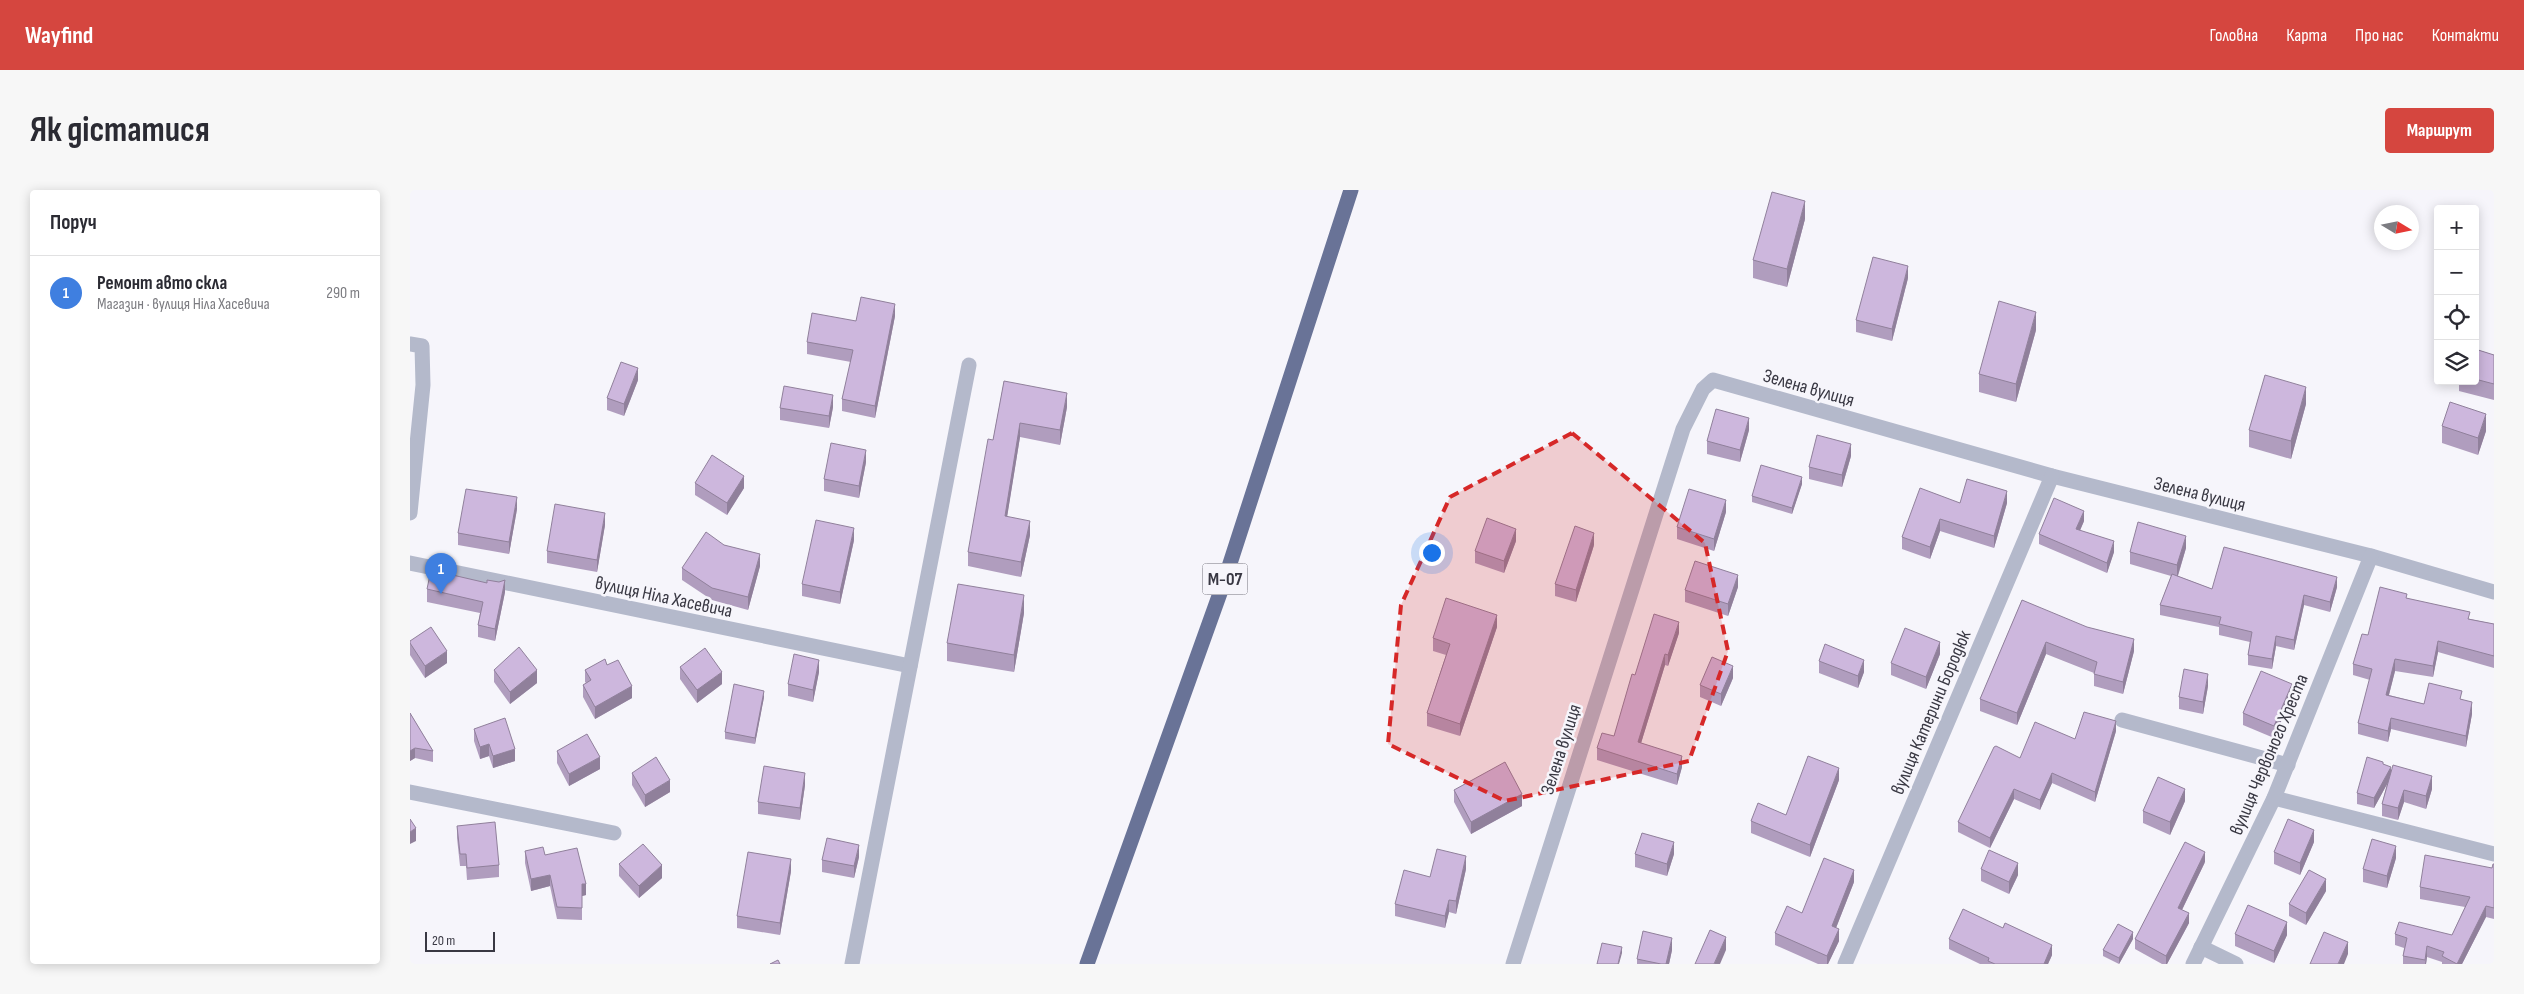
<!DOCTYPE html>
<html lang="uk">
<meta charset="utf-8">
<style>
:root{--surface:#fff;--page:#f7f7f7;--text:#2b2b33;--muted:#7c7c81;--line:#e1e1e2;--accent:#d5463f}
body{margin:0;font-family:"Sofia Sans Condensed",sans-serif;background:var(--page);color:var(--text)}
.controls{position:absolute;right:15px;top:15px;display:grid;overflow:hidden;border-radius:5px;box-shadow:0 2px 12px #0003}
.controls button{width:45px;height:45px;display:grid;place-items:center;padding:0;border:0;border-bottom:1px solid var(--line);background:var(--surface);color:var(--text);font:25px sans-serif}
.compass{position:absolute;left:1964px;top:15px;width:45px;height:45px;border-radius:50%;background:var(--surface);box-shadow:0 2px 12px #0003;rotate:100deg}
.scale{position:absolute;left:15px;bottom:12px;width:70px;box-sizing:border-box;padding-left:5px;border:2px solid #393843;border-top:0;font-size:14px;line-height:18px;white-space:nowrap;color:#393843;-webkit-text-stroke:4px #f6f5fb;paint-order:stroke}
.you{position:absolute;left:1021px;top:362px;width:18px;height:18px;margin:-12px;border:4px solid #fff;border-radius:50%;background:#1a73e8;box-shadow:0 0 0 8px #1a73e833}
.badge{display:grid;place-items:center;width:32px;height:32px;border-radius:50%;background:var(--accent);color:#fff;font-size:16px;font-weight:700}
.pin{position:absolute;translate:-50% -41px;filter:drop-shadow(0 1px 2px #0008)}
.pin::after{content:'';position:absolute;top:26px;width:18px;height:15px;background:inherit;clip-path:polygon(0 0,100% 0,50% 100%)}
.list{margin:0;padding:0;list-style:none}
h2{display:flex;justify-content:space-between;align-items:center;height:65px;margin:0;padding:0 20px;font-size:21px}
h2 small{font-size:16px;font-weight:400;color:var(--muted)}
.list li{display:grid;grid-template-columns:32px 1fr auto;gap:15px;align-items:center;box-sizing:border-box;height:75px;padding:0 20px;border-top:1px solid var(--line)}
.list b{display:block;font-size:19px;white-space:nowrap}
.list p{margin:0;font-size:16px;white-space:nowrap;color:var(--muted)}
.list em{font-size:16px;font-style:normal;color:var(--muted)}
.icon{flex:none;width:28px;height:28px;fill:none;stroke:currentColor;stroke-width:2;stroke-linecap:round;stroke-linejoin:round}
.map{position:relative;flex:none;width:2084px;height:774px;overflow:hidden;border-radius:5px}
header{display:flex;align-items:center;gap:30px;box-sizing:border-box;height:70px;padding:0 25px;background:var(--accent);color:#fff}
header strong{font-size:24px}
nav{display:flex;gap:28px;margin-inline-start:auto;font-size:18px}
.intro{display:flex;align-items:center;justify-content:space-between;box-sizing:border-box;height:120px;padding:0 30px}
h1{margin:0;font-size:35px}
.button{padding:12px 22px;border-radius:5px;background:var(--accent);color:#fff;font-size:18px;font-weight:700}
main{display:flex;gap:30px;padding:0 30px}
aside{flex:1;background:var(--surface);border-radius:5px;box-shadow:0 2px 12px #0003}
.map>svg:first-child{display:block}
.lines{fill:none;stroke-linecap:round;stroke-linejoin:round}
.street{stroke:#b4b9cb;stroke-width:15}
.highway{stroke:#697397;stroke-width:15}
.wall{fill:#b09dbe}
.shaded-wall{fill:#90809b}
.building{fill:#cdb7dd;stroke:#90809b}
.marked{fill:#d62828;fill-opacity:0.2;stroke:#d62828;stroke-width:4;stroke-dasharray:10 6;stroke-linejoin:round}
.labels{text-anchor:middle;stroke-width:5;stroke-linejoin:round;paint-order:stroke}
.shield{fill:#f6f5fb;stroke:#72717a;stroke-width:1}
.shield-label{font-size:18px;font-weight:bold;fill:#393843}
.street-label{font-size:19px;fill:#393843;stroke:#f6f5fb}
</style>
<header>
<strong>Wayfind</strong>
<nav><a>Головна</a><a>Карта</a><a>Про нас</a><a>Контакти</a></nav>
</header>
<div class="intro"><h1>Як дістатися</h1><a class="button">Маршрут</a></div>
<main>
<aside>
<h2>Поруч<small></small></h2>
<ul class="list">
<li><span class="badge" style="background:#3f7fe0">1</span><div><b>Ремонт авто скла</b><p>Магазин · вулиця Ніла Хасевича</p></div><em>290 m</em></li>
</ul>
</aside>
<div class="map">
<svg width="2084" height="774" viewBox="0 0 2084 774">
<rect width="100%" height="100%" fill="#f6f5fb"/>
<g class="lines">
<g class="street">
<path d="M0,154L12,156L13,195L0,323"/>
<path d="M0,373L500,476"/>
<path d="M1712,530L1878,575"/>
<path d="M0,602L204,643"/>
<path d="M1864,608L2084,664"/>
<path d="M1791,757L1826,774"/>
<path d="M442,774L559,175"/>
<path d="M1103,774L1273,239L1293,199L1303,190L1642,286L1961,366L2084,402"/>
<path d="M1435,774L1642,286"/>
<path d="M1783,774L1864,608L1961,366"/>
</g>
<path class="highway" d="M677,774L814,392L941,0"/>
</g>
<g class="wall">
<path d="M1395,29L1377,97L1343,88V70Z"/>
<path d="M1498,88L1482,151L1446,142V130Z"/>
<path d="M485,126L465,228L432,221V209L441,172L397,164V152L446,131Z"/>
<path d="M1626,140L1606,212L1569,202V184Z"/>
<path d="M2065,159L2084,165V210L2049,201V191H2065Z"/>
<path d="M228,190L214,226L197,220V208Z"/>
<path d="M594,191L657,217L650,255L610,247L597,326L620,345L611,387L558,376V362L583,250Z"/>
<path d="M1896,214L1881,269L1839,257V240Z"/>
<path d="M423,217L419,238L370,230V218Z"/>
<path d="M2032,236L2076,241L2068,265L2032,253Z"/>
<path d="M1339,240L1330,272L1297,264V251Z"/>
<path d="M1441,266L1432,297L1399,289V277Z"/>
<path d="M456,272L449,308L414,301V289Z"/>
<path d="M285,293L334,298L317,325L285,305Z"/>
<path d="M1392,294L1382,324L1342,312V306Z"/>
<path d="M1550,313H1597L1584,358L1530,341L1520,369L1492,359V347Z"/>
<path d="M107,319L99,364L48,355V343Z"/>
<path d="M1316,322L1304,361L1267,349V337Z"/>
<path d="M1674,331L1670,340L1704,362L1697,383L1629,354V344Z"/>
<path d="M195,335L187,382L137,373V361Z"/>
<path d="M444,350L430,414L392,406V394Z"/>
<path d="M1106,351L1094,383L1065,373V361Z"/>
<path d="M314,355L350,376L338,420L302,410L272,390V378Z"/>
<path d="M1184,355L1166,412L1145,406V394Z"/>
<path d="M1776,358L1768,386L1802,399L1927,397L1920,422L1894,415L1884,460L1866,456L1862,479L1838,475V465L1840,452L1809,445V437L1750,425V415L1761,386L1720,374V362Z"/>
<path d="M1328,397L1318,426L1275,412V400Z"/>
<path d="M17,399L95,402L85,451L68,447V435L70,423L17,412Z"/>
<path d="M1997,408L2060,429L2084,434V478L2028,462L2023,487L1985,481L1979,505L2014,514L2052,509L2062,524L2056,557L1981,539L1978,552L1948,544V533L1960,490L1943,485V474L1958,445Z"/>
<path d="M1612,410L1724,461L1713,504L1684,496V483L1636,464L1607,535L1570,521V509Z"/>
<path d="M614,423L604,482L537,471V453Z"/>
<path d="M1087,437L1050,546L1017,536V523L1036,465L1023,461V448Z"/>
<path d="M1269,443L1258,476L1255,475L1231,553L1272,577L1267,595L1187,570V558L1204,546L1225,485Z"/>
<path d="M0,451L37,473L15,488L0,465Z"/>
<path d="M1530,464L1516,499L1481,485V473Z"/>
<path d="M1409,471L1454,482L1448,498L1409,483Z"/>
<path d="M197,475L222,508L185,529L173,507V495L176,493L175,492V480Z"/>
<path d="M270,477L312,494L287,513L270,489Z"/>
<path d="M84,480L127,493L100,514L84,492Z"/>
<path d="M409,482L403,512L378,506V494Z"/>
<path d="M1323,488L1311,516L1290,507V495Z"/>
<path d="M1798,496L1793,524L1769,519V507Z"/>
<path d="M1882,506L1864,548L1833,535V523Z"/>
<path d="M354,507L345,554L315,549V542Z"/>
<path d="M0,523L23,561V572L5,568L0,571Z"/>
<path d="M64,539L105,571L83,578L79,566L70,569L64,551Z"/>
<path d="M1706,541L1685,612L1642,593L1630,620L1604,609L1580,658L1548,642V632L1610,568L1665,549Z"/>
<path d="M147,561L190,579L159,596L147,573Z"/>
<path d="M1973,574L1981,580L2022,599L2016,619L1994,612L1988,630L1972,626V614L1977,594L1964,618L1947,614V603Z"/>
<path d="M222,583L260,602L235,617L222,595Z"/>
<path d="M1429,590L1400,667L1341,643V631L1376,625Z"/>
<path d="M395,595L390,630L348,624V612Z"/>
<path d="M1044,600L1112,616L1061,644L1044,612Z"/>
<path d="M1775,611L1760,645L1733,633V621Z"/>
<path d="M47,636L89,675V687L57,690L56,676H50L47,648Z"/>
<path d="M1904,652L1890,685L1864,674V662Z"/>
<path d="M115,661L176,705L172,706V730L147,729L140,696L121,701L115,673Z"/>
<path d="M1225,664H1264L1257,686L1225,677Z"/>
<path d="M449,667L444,688L412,682V670Z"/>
<path d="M1986,668L1977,698L1953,692V679Z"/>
<path d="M1795,672L1772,720L1779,733L1757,774H1752L1725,759V749Z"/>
<path d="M209,674L252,688L229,708L209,686Z"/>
<path d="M2084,674V729L2076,727L2052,774H2032V772L2017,767L2016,774H1993V766L1994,758L1985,755V744L2042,745L2055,717L2010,709V697L2082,678Z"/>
<path d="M1056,679L1046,724L1039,722L1035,738L985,726V714L1020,687Z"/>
<path d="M1571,679L1608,685L1599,704L1571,691Z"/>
<path d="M381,681L370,745L327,738V726Z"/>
<path d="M1444,692L1426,738L1429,751L1418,774H1408L1365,755V743L1392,723Z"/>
<path d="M1916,701L1896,735L1879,726V714Z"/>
<path d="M1825,744L1877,745L1864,773L1825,756Z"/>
<path d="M1539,749L1642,765L1638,774H1570L1539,759Z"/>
<path d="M1723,749L1709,774L1693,766V760Z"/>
<path d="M1262,760L1259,774H1227V769Z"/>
</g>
<g class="shaded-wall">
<path d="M1395,11V29L1377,97V79Z"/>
<path d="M1498,76V88L1482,151V139Z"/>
<path d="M485,114V126L465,228V216Z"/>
<path d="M1626,122V140L1606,212V194Z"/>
<path d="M228,178V190L214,226V214Z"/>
<path d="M1896,197V214L1881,269V251Z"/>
<path d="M657,203V217L650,255V240Z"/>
<path d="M423,205V217L419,238V226Z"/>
<path d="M2076,224V241L2068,265V248Z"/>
<path d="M1339,228V240L1330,272V260Z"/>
<path d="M610,233V247L595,340V326Z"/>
<path d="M1441,254V266L1432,297V285Z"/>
<path d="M456,260V272L449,308V296Z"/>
<path d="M334,286V298L317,325V313Z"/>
<path d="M1392,287V294L1382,324V318Z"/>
<path d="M1597,301V313L1584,358V346Z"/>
<path d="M107,307V319L99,364V352Z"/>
<path d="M1316,310V322L1304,361V349Z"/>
<path d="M1674,321V331L1666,350V339Z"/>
<path d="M195,323V335L187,382V370Z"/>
<path d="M1530,329V341L1520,369V357Z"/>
<path d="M620,331V345L611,387V372Z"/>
<path d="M444,338V350L430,414V402Z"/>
<path d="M1106,339V351L1094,383V371Z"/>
<path d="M1184,343V355L1166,412V400Z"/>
<path d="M1776,346V358L1767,388V375Z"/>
<path d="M1704,351V362L1697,383V373Z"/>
<path d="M350,364V376L338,420V407Z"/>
<path d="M1328,385V397L1318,426V414Z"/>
<path d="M1927,387V397L1920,422V412Z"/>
<path d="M95,390V402L85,451V439Z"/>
<path d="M614,405V423L604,482V465Z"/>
<path d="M1894,405V415L1884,460V450Z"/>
<path d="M1087,425V437L1050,546V534Z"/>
<path d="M1269,432V443L1258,476V465Z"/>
<path d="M1866,446V456L1862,479V469Z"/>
<path d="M1724,449V461L1713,504V492Z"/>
<path d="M2028,451V462L2023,487V476Z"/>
<path d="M1530,452V464L1516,499V487Z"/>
<path d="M1636,452V464L1607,535V523Z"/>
<path d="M37,461V473L15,488V476Z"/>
<path d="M1255,464V475L1228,563V552Z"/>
<path d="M1985,469V481L1976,516V505Z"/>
<path d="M409,470V482L403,512V500Z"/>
<path d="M1454,470V482L1448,498V486Z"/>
<path d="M1323,476V488L1311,516V504Z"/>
<path d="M127,480V493L100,514V502Z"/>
<path d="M312,482V494L287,513V500Z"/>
<path d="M1798,484V496L1793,524V512Z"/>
<path d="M1882,494V506L1864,548V536Z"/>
<path d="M222,496V508L185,529V517Z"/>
<path d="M354,501V507L345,554V548Z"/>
<path d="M2062,512V524L2056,557V546Z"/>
<path d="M1981,528V539L1978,552V541Z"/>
<path d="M1706,531V541L1685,612V602Z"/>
<path d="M79,554V566L70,569V557Z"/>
<path d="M5,558V568L0,571V561Z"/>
<path d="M105,559V571L83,578V566Z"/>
<path d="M1272,566V577L1267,595V584Z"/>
<path d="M190,567V579L159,596V584Z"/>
<path d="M1981,577V587L1964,618V608Z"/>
<path d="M1429,578V590L1400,667V655Z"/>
<path d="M395,583V595L390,630V618Z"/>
<path d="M1642,583V593L1630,620V610Z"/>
<path d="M2022,586V599L2016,619V606Z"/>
<path d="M260,590V602L235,617V605Z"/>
<path d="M1604,599V609L1580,658V648Z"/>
<path d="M1775,599V611L1760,645V632Z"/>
<path d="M1994,600V612L1988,630V618Z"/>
<path d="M1112,604V616L1061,644V632Z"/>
<path d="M6,638V651L0,654V642Z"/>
<path d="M1904,640V652L1890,685V673Z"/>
<path d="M1264,652V664L1257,686V674Z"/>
<path d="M449,655V667L444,688V676Z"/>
<path d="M1986,656V668L1977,698V686Z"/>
<path d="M1795,662V672L1768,728V718Z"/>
<path d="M1056,666V679L1046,724V711Z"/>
<path d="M381,669V681L370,745V733Z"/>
<path d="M1608,673V685L1599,704V692Z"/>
<path d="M252,675V688L229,708V696Z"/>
<path d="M1444,680V692L1422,748V736Z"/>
<path d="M140,685V696L121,701V689Z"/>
<path d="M1916,689V701L1896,735V723Z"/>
<path d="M172,694H176V705L172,706V730Z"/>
<path d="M1039,710V722L1035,738V726Z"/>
<path d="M2076,716V727L2052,774H2047Z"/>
<path d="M1779,723V733L1757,774H1756V766Z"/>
<path d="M1877,732V745L1864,773V761Z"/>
<path d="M1429,739V751L1418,774H1417V766Z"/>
<path d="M1723,742V749L1709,774V768Z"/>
<path d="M1316,747V760L1310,774H1304Z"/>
<path d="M1262,748V760L1259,774H1256Z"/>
<path d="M1938,752V764L1934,774H1928Z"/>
<path d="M1642,755V765L1638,774H1634Z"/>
<path d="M2017,756V767L2016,774H2015Z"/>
<path d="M1212,757V763L1209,774H1208Z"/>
</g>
<g class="building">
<path d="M1362,2L1395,11L1377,79L1343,70Z"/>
<path d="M1463,67L1498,76L1482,139L1446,130Z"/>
<path d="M451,107L485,114L465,216L432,209L443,160L397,152L402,123L446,131Z"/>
<path d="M1589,111L1626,122L1606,194L1569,184Z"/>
<path d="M2065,159L2084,165V194L2065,189Z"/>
<path d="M211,172L228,178L214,214L197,208Z"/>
<path d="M1855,185L1896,197L1881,251L1839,240Z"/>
<path d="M594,191L657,203L650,240L610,233L595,326L620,331L611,372L558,362L578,249L583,250Z"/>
<path d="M374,196L423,205L419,226L370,218Z"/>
<path d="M2040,212L2076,224L2068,248L2032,236Z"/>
<path d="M1306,219L1339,228L1330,260L1297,251Z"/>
<path d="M1407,245L1441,254L1432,285L1399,277Z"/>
<path d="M421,253L456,260L449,296L414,289Z"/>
<path d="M302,265L334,286L317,313L285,293Z"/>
<path d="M1351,275L1392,287L1382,318L1342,306Z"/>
<path d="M1557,289L1597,301L1584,346L1530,329L1520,357L1492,347L1510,298L1550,313Z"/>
<path d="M56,299L107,307L99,352L48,343Z"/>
<path d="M1279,299L1316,310L1304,349L1267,337Z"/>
<path d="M1644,308L1674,321L1666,339L1704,351L1697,373L1629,344Z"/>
<path d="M145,314L195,323L187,370L137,361Z"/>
<path d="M1077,328L1106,339L1094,371L1065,361Z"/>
<path d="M406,330L444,338L430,402L392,394Z"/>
<path d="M1728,332L1776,346L1767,375L1720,362Z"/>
<path d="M1165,336L1184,343L1166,400L1145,394Z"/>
<path d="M296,342L314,355L350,364L338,407L302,398L272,378Z"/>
<path d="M1814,357L1927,387L1920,412L1894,405L1884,450L1866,446L1862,469L1838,465L1842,442L1809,434L1811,427L1750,415L1762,384L1802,399Z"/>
<path d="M1285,371L1328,385L1318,414L1275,400Z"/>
<path d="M21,380L77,393V390L89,392L95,390L85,439L68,435L73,412L17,399Z"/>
<path d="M548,394L614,405L604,465L537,453Z"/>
<path d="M1970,397L1997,404L1996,408L2060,422L2058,429L2084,434V466L2028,451L2023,476L1985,469L1976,505L2014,514L2019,493L2052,501L2050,509L2062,512L2056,546L1981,528L1978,541L1948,533L1962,479L1943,474L1952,444L1958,445Z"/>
<path d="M1036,408L1087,425L1050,534L1017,523L1040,454L1023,448Z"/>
<path d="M1612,410L1677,437L1724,449L1713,492L1684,484L1687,472L1636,452L1607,523L1570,509Z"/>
<path d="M1244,424L1269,432L1258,465L1255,464L1228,552L1272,566L1267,584L1187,558L1192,543L1204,546L1222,484L1225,485Z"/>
<path d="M21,437L37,461L15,476L0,453V451Z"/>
<path d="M1495,438L1530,452L1516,487L1481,473Z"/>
<path d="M1415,454L1454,470L1448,486L1409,471Z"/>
<path d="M109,457L127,480L100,502L84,480Z"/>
<path d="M295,458L312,482L287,500L270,477Z"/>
<path d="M384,464L409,470L403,500L378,494Z"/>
<path d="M1302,467L1323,476L1311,504L1290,495Z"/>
<path d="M195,469L197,475L208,470L222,496L185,517L173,495L181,490L175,480Z"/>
<path d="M1774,479L1798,484L1793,512L1769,507Z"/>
<path d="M1851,481L1882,494L1864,536L1833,523Z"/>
<path d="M324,494L354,501L345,548L315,542Z"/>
<path d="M1674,522L1706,531L1685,602L1642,583L1630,610L1604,599L1580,648L1548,632L1584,557L1586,556L1610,568L1625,532L1665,549Z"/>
<path d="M0,523L23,561L5,558L0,561Z"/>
<path d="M95,528L105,559L83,566L79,554L70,557L64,539Z"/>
<path d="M177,544L190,567L159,584L147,561Z"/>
<path d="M1398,566L1429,578L1400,655L1341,631L1348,613L1376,625Z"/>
<path d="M246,567L260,590L235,605L222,583Z"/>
<path d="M1957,567L1973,572V574L1981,577L1964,608L1947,603Z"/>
<path d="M1095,572L1112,604L1061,632L1044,600Z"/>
<path d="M1983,575L2022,586L2016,606L1994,600L1988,618L1972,614Z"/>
<path d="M354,576L395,583L390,618L348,612Z"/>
<path d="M1748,587L1775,599L1760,632L1733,621Z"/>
<path d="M0,629L6,638L0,642Z"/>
<path d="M1878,629L1904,640L1890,673L1864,662Z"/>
<path d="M85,632L89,675L57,678L56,664H50L47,636Z"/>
<path d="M1232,643L1264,652L1257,674L1225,664Z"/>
<path d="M417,648L449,655L444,676L412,670Z"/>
<path d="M1962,649L1986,656L1977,686L1953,679Z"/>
<path d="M1775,652L1795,662L1768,718L1779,723L1756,766L1725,749Z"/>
<path d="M233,654L252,675L229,696L209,674Z"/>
<path d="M133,657L135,665L167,658L176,694H172V718L147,717L140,685L121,689L115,661Z"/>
<path d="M1027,659L1056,666L1046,711L1039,710L1035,726L985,714L994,680L1020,687Z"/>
<path d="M1579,660L1608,673L1599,692L1571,679Z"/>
<path d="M338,662L381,669L370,733L327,726Z"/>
<path d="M2015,665L2082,678L2083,674H2084V718L2076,716L2047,774L2032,766L2034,762L2017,756L2015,770L1993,766L1997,748L1985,744L1989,732L2042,745L2060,707L2010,697Z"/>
<path d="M1414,668L1444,680L1422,736L1429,739L1417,766L1365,743L1377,716L1392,723Z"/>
<path d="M1899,680L1916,689L1896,723L1879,714Z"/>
<path d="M1838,715L1877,732L1864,761L1825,744Z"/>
<path d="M1553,719L1593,738L1595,733L1642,755L1634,774H1585L1578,771L1579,768L1539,749Z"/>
<path d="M1708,734L1723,742L1709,768L1693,760Z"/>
<path d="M1300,740L1316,747L1304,774H1285Z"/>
<path d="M1233,741L1262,748L1256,774H1251L1227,769Z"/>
<path d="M1914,742L1938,752L1928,774H1900Z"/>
<path d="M1192,753L1212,757L1208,774H1187Z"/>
<path d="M368,770L370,774H360Z"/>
</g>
<path class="marked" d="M1162,243L1295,353L1318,461L1279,571L1095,611L978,554L991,415L1040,307Z"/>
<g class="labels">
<rect class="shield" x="792.5" y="373.5" width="45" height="31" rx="4"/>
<g class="shield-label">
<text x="815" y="395">М-07</text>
</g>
<g class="street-label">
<text transform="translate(1399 197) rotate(16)" y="7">Зелена вулиця</text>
<text transform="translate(1790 303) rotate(14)" y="7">Зелена вулиця</text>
<text transform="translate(254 406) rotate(12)" y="7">вулиця Ніла Хасевича</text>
<text transform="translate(1520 522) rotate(-67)" y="7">вулиця Катерини Бородюк</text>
<text transform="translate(1150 559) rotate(-72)" y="7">Зелена вулиця</text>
<text transform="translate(1858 564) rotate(-67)" y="7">вулиця Червоного Хреста</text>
</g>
</g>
</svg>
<div class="controls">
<button>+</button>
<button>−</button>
<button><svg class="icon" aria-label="locate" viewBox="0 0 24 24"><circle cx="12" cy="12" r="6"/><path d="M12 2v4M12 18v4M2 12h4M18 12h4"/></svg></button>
<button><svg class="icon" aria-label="layers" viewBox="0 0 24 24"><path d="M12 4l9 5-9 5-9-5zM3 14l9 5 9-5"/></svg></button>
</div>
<svg class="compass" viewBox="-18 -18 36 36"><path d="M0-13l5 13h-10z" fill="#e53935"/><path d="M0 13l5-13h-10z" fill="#7c7c81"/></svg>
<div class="scale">20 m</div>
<div class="you"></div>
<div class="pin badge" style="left:31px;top:404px;background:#3f7fe0">1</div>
</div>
</main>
